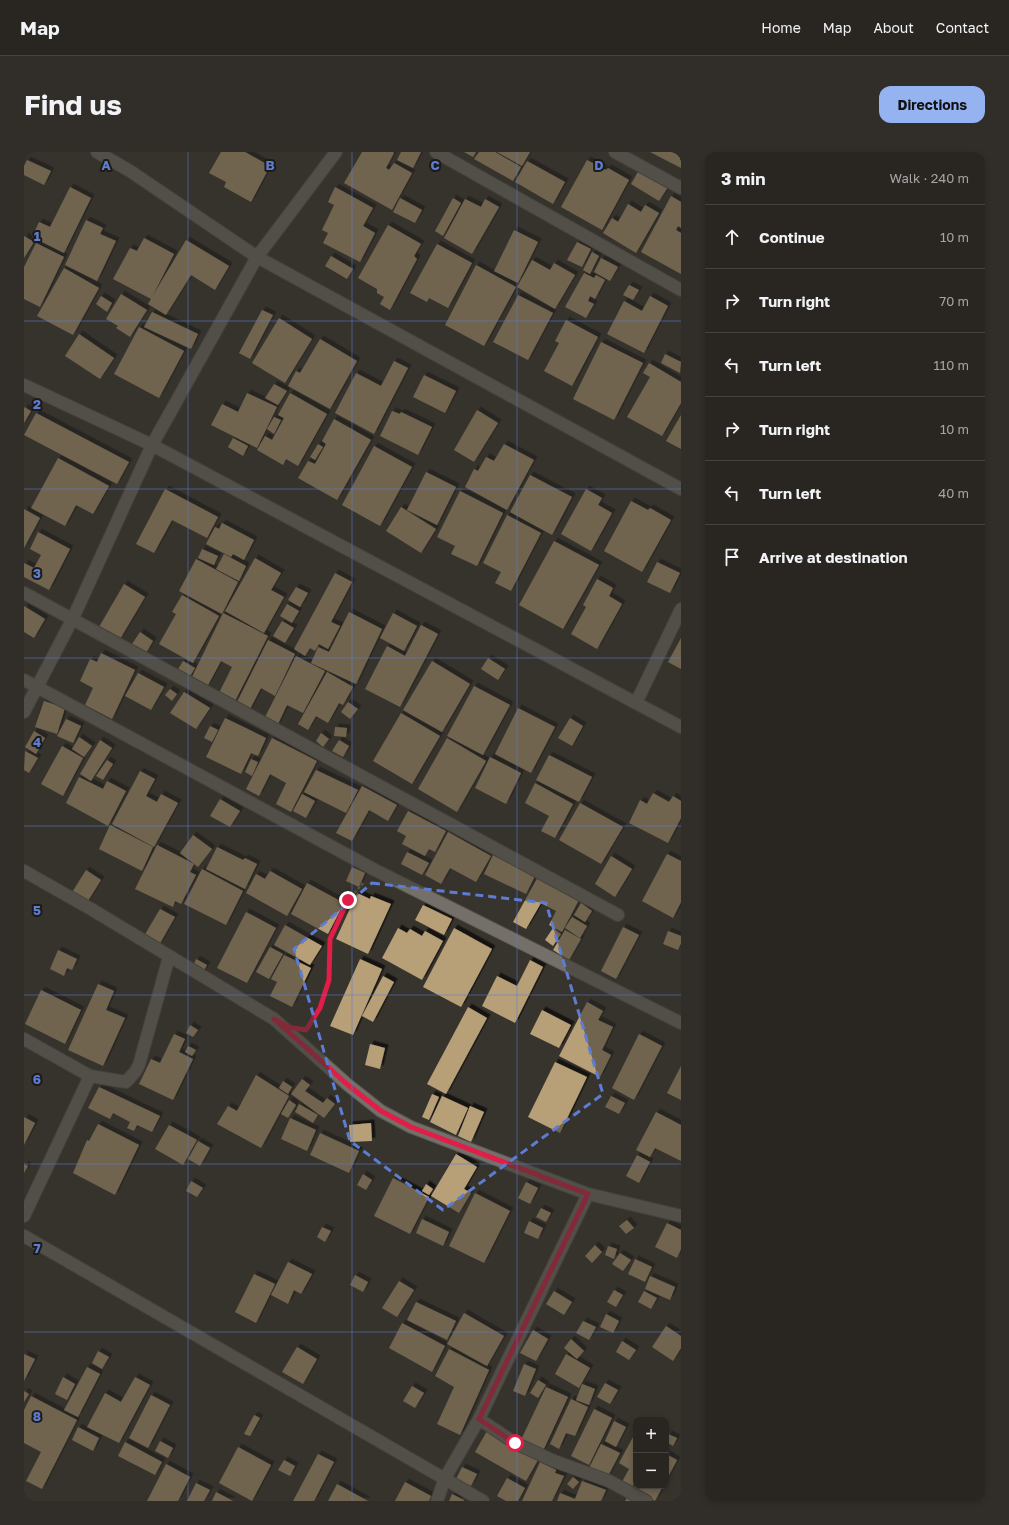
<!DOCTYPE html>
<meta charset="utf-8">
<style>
:root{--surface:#292622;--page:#312e2a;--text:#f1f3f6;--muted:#a5a5a5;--line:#454340;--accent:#95b2f1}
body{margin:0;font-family:"Golos Text",sans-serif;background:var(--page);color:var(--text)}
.controls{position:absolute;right:12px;bottom:12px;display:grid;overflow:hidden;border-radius:8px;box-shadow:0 2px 6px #0003}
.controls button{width:36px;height:36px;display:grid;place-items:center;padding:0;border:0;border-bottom:1px solid var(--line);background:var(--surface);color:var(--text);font:20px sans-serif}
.stop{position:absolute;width:12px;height:12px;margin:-9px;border:3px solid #e11d48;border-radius:50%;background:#fff}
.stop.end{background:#e11d48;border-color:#fff;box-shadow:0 1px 4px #0008}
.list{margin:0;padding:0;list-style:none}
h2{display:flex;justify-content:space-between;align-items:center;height:52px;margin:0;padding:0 16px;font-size:17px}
h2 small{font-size:13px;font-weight:400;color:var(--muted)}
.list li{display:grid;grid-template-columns:26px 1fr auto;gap:12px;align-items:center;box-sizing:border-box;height:64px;padding:0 16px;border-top:1px solid var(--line)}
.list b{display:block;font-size:15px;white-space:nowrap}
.list em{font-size:13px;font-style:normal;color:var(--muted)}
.icon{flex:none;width:22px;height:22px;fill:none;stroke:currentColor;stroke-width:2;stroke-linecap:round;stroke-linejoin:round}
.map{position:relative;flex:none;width:657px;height:1349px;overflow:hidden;border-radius:12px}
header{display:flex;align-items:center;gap:24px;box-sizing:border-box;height:56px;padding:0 20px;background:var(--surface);border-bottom:1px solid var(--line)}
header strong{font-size:19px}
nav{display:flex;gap:22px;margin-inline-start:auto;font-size:14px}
.intro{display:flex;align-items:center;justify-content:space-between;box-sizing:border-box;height:96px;padding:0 24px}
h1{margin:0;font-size:28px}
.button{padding:10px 18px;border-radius:12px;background:var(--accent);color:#111;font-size:14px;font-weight:700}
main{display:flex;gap:24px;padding:0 24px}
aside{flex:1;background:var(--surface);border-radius:12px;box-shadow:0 2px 6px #0003}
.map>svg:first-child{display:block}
.building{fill:#b79f78;filter:url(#shadow)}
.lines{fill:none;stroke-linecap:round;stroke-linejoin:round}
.minor-casing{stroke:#55524c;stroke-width:14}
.path{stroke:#7b7873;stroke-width:2.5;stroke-dasharray:3 2;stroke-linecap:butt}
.minor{stroke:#747069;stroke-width:12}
.route{stroke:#e11d48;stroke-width:5}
.marked{fill:none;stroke:#5d7cd4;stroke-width:3;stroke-dasharray:8 5;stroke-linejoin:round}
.grid{fill:none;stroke:#5d7cd4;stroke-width:1;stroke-opacity:0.55}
.grid-label{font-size:13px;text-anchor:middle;font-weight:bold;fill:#5d7cd4;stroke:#1d1b18;stroke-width:4;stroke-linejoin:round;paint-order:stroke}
</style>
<header>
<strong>Map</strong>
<nav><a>Home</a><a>Map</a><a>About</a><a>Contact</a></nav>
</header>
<div class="intro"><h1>Find us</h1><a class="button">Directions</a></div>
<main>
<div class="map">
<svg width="657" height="1349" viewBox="0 0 657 1349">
<defs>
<filter id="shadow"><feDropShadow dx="3.5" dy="-3.5" stdDeviation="0" flood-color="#0009"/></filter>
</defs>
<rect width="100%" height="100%" fill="#37332d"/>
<g class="building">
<path d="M197,0H221L246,14L227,50L200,35L202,30L185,21Z"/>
<path d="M338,0H369L370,1L362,16L365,18L370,11L388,21L368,58L320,31Z"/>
<path d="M377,0H397L389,16L373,8Z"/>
<path d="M440,0H452L449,5Z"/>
<path d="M455,0H471L497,15L489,29L450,7Z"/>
<path d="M473,0H506L498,14Z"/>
<path d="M626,0H657V16Z"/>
<path d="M3,8L27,19L20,33L0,23V14Z"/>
<path d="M563,8L582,18L584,16L605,28L578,78L537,55Z"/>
<path d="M503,9L541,30L529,52L491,30Z"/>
<path d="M615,18L644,35L635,49L607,32Z"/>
<path d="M46,35L67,46L40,101L8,85L15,70L26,75Z"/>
<path d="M311,35L349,56L339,74L351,81L336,110L299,91L304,81L298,78L310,53L304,50Z"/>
<path d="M647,44L657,50V76L654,74L652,78L657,81V122L617,100Z"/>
<path d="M376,46L398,58L391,71L369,60Z"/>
<path d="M429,46L437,51L419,84L411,79Z"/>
<path d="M441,47L457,55L461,47L475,55L448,102L420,86Z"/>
<path d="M604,52L617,60L621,53L635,61L612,101L579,81L588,66L594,70Z"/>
<path d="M62,68L79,76L76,82L92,89L73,129L41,113Z"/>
<path d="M364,73L397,92L390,104L393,107L366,158L356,152L360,145L353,141V137L334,126Z"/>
<path d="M490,78L514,90L494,131L470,119Z"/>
<path d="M0,84L10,90L0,106Z"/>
<path d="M120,86L150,102L128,145L162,88L205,114L191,138L167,123L142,163L124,152L127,147L89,127L106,96L113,99Z"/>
<path d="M553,90L567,97L558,115L543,108Z"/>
<path d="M12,91L40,105L16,155L0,147V115Z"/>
<path d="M413,92L448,111L424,156L405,146L403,150L386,141Z"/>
<path d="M568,100L575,104L566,122L559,118Z"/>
<path d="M307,104L329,117L323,127L301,114Z"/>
<path d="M577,106L594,115L586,129L570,120Z"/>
<path d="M508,108L526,118L530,111L551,123L531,157L493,135Z"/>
<path d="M452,113L492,135L460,194L421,173Z"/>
<path d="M40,116L75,136L49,183L13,164Z"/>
<path d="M560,121L570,126L572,123L581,128L571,147L566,144L564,149L570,152L562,166L541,155Z"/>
<path d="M605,133L615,138L609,148L599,143Z"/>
<path d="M97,142L123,158L106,185L92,176L94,174L82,167Z"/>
<path d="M494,143L529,161L504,208L469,190Z"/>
<path d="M77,144L88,151L83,160L72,152Z"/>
<path d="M626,144L644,154L620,201L583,182L600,149L618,159Z"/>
<path d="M238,158L249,163L226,207L215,201Z"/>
<path d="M128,160L174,182L167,197L120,175Z"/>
<path d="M255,166L288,187L261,231L228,211Z"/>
<path d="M542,168L574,185L548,234L520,219L535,191L531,189Z"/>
<path d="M115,175L160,199L135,246L90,222Z"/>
<path d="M55,182L90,206L76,227L41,204Z"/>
<path d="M296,187L333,209L306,257L264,234L272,219L276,221Z"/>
<path d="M577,190L619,211L590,268L549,247Z"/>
<path d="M641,202L657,210L656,221L637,211Z"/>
<path d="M370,209L384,216L350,282L311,261L332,221L357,234Z"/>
<path d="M625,211L657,230V251L638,284L603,265L626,225L619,221Z"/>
<path d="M400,223L432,239L421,261L389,245Z"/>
<path d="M250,232L263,239L254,253L241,246Z"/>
<path d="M223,241L253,255L233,296L187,273L198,252L214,260Z"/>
<path d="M266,241L303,262L274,314L262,307L259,313L233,298L241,284L248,288L260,266L254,263Z"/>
<path d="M0,255L7,259L0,271Z"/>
<path d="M453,258L474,271L450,310L430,298Z"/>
<path d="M368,259L376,262L377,260L408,275L394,303L356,284Z"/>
<path d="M12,261L105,310L93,332L0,283Z"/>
<path d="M657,263V297L642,289Z"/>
<path d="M250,265L257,268L250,282L243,277Z"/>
<path d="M310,267L347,288L313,348L274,326L284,309L291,312L302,292L298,289Z"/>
<path d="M209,286L224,294L219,304L204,295Z"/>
<path d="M294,292L299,295L291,308L286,305Z"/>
<path d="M480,292L510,308L483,358L441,335L450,317L454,319L462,305L470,309Z"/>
<path d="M350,294L388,315L356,374L318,353Z"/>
<path d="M34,306L85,334L69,362L52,353L41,374L7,356Z"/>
<path d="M402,320L432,335L413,373L383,358Z"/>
<path d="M506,323L548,345L528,383L486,360Z"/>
<path d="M141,337L194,365L183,386L148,368L130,401L112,392Z"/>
<path d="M562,337L578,346L574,353L588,361L567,399L537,382Z"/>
<path d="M436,339L479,361L453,414L427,402L431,394L413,385Z"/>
<path d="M607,349L624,358L626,356L647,368L618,420L580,399Z"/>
<path d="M377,355L412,377L397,401L362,379Z"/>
<path d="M0,357L16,366L0,396Z"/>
<path d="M483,363L517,381L487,439L471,431L477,420L459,411Z"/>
<path d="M198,371L230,388L220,408L209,402L207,405L182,392L191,375L195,377Z"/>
<path d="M14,380L46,397L25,438L0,425V411L10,416L17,403L6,397Z"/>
<path d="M530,389L575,413L539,477L495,453Z"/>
<path d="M178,397L194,404L190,413L174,406Z"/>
<path d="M200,402L222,414L215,429L192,417Z"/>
<path d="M231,406L257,421L247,438L260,445L240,481L201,459Z"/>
<path d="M172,407L214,430L198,462L155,439Z"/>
<path d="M633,410L656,421L646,441L623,430Z"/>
<path d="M311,421L328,430L307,470L316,474L304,497L295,492L291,499L286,496L281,504L270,497Z"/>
<path d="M573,427L589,436L585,444L598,452L573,497L547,482L562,455L559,453Z"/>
<path d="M100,432L121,445L96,487L75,475Z"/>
<path d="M272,435L284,441L276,455L264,448Z"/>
<path d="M158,443L195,464L169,511L135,492L152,462L148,460Z"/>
<path d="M263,452L275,459L268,471L256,464Z"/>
<path d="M0,454L21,467L10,486L0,480Z"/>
<path d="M325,460L358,477L332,532L287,511L294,495L305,500Z"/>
<path d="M199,461L244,484L211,549L195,541L208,515L197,509L183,535L167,527Z"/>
<path d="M369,461L393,474L380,499L356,486Z"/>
<path d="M258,469L270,476L261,491L249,484Z"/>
<path d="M397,473L414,482L376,555L341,537L363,494L381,504Z"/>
<path d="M116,480L129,489L122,501L108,492Z"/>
<path d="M657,486V517L644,510Z"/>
<path d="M244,488L271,502L251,544L237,536L225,559L212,552Z"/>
<path d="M77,501L111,518L88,567L61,553L69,536L56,529L66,507L73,510Z"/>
<path d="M272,504L301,519L279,561L263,553L253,574L240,567Z"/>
<path d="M464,506L481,517L474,528L457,517Z"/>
<path d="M159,509L171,516L165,526L153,519Z"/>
<path d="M408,509L446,532L418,580L379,558Z"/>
<path d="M303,520L329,535L319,553L315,551L304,571L292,564L284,578L274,572Z"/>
<path d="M114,521L140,535L127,558L101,544Z"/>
<path d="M450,534L486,553L459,603L423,584Z"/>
<path d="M146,537L153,542L148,549L141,543Z"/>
<path d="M160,540L186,556L172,577L146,561Z"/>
<path d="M20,549L41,556L33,582L11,575Z"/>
<path d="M324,550L334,557L326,567L317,560Z"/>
<path d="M494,556L531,575L507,621L471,602Z"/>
<path d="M377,561L416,584L388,632L349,609Z"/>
<path d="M201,566L242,586L234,604L227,601L217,622L182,605Z"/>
<path d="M546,566L559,574L548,594L534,586Z"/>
<path d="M42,567L57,574L49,591L33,584Z"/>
<path d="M186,574L194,578L188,590L180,586Z"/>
<path d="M311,575L323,576L322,585L310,584Z"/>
<path d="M10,579L21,586L12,602L1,595Z"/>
<path d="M297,581L305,587L299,595L292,589Z"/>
<path d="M55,585L68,594L60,605L48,597Z"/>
<path d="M248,586L293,609L267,660L252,652L262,631L246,622L235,644L222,637Z"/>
<path d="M423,586L462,609L433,660L394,637Z"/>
<path d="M76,588L88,596L67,629L56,622Z"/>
<path d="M315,588L325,594L319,605L308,599Z"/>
<path d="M38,594L59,606L39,644L17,632Z"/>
<path d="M1,599L14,606L5,621L0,618Z"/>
<path d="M525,603L568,625L555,650L512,628Z"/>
<path d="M466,605L497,621L482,652L451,636Z"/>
<path d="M227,607L234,610L228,624L221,620Z"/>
<path d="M83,608L89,612L79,628L72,624Z"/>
<path d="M292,618L334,638L322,661L280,640Z"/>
<path d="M116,619L131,627L122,644L133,650L137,642L154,651L130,695L88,672Z"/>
<path d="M55,625L79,637L83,629L102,639L84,674L42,651Z"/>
<path d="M511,631L549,652L531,686L517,679L525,664L501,651Z"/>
<path d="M338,634L373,653L364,669L345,658L328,689L312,681Z"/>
<path d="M629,641L645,650L649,644L657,649V666L644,691L605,671L616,648L623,652Z"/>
<path d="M278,642L291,649L282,666L269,659Z"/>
<path d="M196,647L216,659L206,675L186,664Z"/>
<path d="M556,651L599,675L577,712L535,688Z"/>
<path d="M384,659L422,679L411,700L405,697L401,704L378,692L382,684L373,679Z"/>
<path d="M86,673L129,695L118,719L75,697Z"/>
<path d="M424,680L467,704L452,730L426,716L417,732L401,723Z"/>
<path d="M169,683L188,697L174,715L156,701Z"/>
<path d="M133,693L170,712L166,720L172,723L157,752L151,749L149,755L111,737Z"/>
<path d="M193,695L219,708L221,706L233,712L221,737L182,717Z"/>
<path d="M383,700L405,711L398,723L377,712Z"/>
<path d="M643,702L657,709V750L649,766L618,749Z"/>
<path d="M469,703L511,724L502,742L460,722Z"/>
<path d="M587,704L608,717L591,745L571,732Z"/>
<path d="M328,715L341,721L335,735L322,729Z"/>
<path d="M178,717L219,739L202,773L160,752Z"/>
<path d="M62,718L77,728L62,752L47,742Z"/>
<path d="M246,719L278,737L263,764L222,741L232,722L241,727Z"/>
<path d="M515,723L556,746L538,780L525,773L532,759L517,751L502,777L489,770Z"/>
<path d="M283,731L320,751L304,782L267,762Z"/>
<path d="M333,741L346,747L347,744L367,752L344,802L312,787Z"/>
<path d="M557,751L568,759L561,770L550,763Z"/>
<path d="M399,753L428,767L420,783L391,768Z"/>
<path d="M136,757L151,765L135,793L120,784Z"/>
<path d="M222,760L252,776L223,831L193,816Z"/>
<path d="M548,765L563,774L556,786L541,776Z"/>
<path d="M261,773L298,794L286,813L250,793Z"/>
<path d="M599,775L615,783L592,827L577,819Z"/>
<path d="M374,776L383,781L386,777L398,784L401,779L419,789L398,828L358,806Z"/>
<path d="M430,776L468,797L437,855L399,835Z"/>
<path d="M529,776L537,782L529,794L521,788Z"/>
<path d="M541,778L557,787L545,808L529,798Z"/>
<path d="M644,779L657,784V791L654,798L639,792Z"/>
<path d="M246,795L259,802L245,827L232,820Z"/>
<path d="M34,798L53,807L48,818L43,816L40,824L26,817Z"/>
<path d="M260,803L287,816L268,855L246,844L253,830L247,827Z"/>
<path d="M172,807L183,813L178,822L168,817Z"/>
<path d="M336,807L358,817L329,883L306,874Z"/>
<path d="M506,808L519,815L491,871L458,854L473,824L493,834Z"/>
<path d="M359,824L370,830L349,870L338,864Z"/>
<path d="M74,832L90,839L82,858L101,866L79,914L44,898Z"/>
<path d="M17,838L57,858L41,892L1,872Z"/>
<path d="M563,850L579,859L574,868L589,875L578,898L587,903L576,925L535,904Z"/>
<path d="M444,855L463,866L422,942L403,932Z"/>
<path d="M518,858L547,873L535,896L506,882Z"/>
<path d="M166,873L174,878L169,885L162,881Z"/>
<path d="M150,882L161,887L155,900L169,907L149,948L115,932L127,907L136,911Z"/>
<path d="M615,882L638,894L610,948L588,936Z"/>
<path d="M346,892L361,896L356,917L341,913Z"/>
<path d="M164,894L172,898L168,904L161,900Z"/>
<path d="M531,910L563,925L536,981L504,965Z"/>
<path d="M657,914V948L643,941Z"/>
<path d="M232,923L265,944L237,996L193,972L204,954L213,959Z"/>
<path d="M278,927L286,933L281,939L299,951L303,946L311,952L300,966L267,942Z"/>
<path d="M259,929L268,935L264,942L255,936Z"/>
<path d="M75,935L136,964L128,980L113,973L110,979L103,976L106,970L89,961L86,967L64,956Z"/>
<path d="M408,942L415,945L405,968L398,965Z"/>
<path d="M418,944L444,956L432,983L406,970Z"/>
<path d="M587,944L601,951L595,962L581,955Z"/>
<path d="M265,948L272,953L264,966L257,962Z"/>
<path d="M275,952L294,963L289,971L271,960Z"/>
<path d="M446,954L460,960L447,990L434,984Z"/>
<path d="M632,960L657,973V1009L631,996L626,1005L612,998Z"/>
<path d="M0,965L11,971L0,993Z"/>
<path d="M266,966L292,978L283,999L257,987Z"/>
<path d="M347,971L348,989L326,990L325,973Z"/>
<path d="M74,972L115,993L91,1043L49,1021L63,988L65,989Z"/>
<path d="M145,973L173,988L159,1013L131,997Z"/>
<path d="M296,981L335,999L325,1021L286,1003Z"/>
<path d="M174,989L186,996L176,1014L164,1007Z"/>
<path d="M432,1002L453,1015L440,1037L447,1041L435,1061L407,1044Z"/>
<path d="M613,1003L626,1010L615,1031L602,1024Z"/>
<path d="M0,1012L4,1014L0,1021Z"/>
<path d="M339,1022L348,1028L342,1038L333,1033Z"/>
<path d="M369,1026L405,1045L386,1082L350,1064Z"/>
<path d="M167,1029L179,1036L173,1045L162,1039Z"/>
<path d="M502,1030L514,1036L506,1052L494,1046Z"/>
<path d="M402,1032L409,1037L405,1043L398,1039Z"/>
<path d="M451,1041L486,1059L460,1111L425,1094Z"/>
<path d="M517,1056L527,1061L522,1070L512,1065Z"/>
<path d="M398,1067L425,1080L419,1094L392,1081Z"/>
<path d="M603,1068L610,1076L602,1082L595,1074Z"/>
<path d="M505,1069L519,1076L514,1087L500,1081Z"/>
<path d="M643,1071L657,1078V1097L653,1106L631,1095Z"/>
<path d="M298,1075L307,1079L301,1090L293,1085Z"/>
<path d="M571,1093L578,1100L568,1111L561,1104Z"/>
<path d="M584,1094L593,1097L590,1107L581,1103Z"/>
<path d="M596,1101L607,1108L599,1119L588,1112Z"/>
<path d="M611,1107L628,1115L621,1130L604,1122Z"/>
<path d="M264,1110L288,1122L277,1142L270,1138L264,1152L247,1143Z"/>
<path d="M230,1122L251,1132L232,1171L211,1160Z"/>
<path d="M331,1123L344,1130L339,1140L326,1133Z"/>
<path d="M626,1124L651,1135L646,1148L621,1137Z"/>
<path d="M375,1129L390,1138L373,1165L358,1156Z"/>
<path d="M590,1138L599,1143L592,1155L583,1150Z"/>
<path d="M530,1139L548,1150L540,1163L522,1152Z"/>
<path d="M620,1139L633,1146L627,1157L614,1150Z"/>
<path d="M392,1150L432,1169L423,1188L383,1168Z"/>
<path d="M440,1161L480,1184L463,1214L423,1192Z"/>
<path d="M582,1162L595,1169L589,1181L576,1175Z"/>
<path d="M559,1169L572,1175L565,1188L552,1181Z"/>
<path d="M378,1171L421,1194L408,1220L365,1196Z"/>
<path d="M642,1174L657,1184V1196L649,1209L628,1195Z"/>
<path d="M509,1178L524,1187L512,1209L496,1201Z"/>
<path d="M547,1187L560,1199L553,1207L540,1196Z"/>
<path d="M598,1189L612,1198L605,1208L592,1200Z"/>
<path d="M273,1195L293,1207L279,1232L258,1220Z"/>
<path d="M425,1197L465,1218L436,1283L413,1272L430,1235L411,1224Z"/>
<path d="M74,1199L85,1205L78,1217L68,1211Z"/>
<path d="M0,1202L11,1207L0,1229Z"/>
<path d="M542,1202L566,1216L555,1236L531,1222Z"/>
<path d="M500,1212L512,1217L501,1244L489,1239Z"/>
<path d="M63,1215L76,1222L54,1265L40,1258Z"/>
<path d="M39,1225L51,1232L43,1248L31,1242Z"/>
<path d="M111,1225L126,1233L95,1291L63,1275L81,1241L97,1250Z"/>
<path d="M514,1228L522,1233L514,1246L506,1241Z"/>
<path d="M581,1231L594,1238L586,1252L573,1245Z"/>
<path d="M558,1232L571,1237L565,1253L552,1248Z"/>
<path d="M388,1234L400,1241L391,1256L379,1249Z"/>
<path d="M522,1235L544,1245L518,1301L496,1290Z"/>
<path d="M0,1239L5,1242L0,1250Z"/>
<path d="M127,1243L146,1253L124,1296L105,1286Z"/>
<path d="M7,1244L53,1268L18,1337L2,1329L17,1300L0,1291V1258Z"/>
<path d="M547,1247L564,1255L551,1284L542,1281L535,1297L526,1292Z"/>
<path d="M570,1257L588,1266L565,1313L547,1304Z"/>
<path d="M230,1263L236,1266L226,1284L220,1282Z"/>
<path d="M590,1269L602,1275L592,1295L581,1289Z"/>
<path d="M54,1275L75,1286L69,1299L48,1288Z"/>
<path d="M463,1279L514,1308L502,1329L451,1300Z"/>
<path d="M644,1282L653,1286L649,1294L642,1290Z"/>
<path d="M609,1285L612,1287V1328L608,1335L598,1330L605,1317L595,1311Z"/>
<path d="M136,1289L149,1296L144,1306L131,1299Z"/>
<path d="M101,1290L138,1310L131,1323L94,1304Z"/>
<path d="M577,1292L596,1301L583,1326L565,1316Z"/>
<path d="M214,1295L247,1313L228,1349L195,1331Z"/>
<path d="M294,1302L310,1310L290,1349H269Z"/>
<path d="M642,1302L653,1308L642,1329Z"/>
<path d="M260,1308L271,1314L266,1324L254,1318Z"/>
<path d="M516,1310L532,1318L531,1321L540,1324L528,1349H498Z"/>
<path d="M142,1312L166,1325L154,1349H123Z"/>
<path d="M438,1315L453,1322L447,1334L432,1327Z"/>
<path d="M549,1325L555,1330L549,1337L543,1332Z"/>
<path d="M483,1326L501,1336L494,1349H482L473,1344Z"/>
<path d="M558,1329L582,1338L577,1349H533L536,1341L551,1347Z"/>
<path d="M381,1330L407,1344L405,1349H371Z"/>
<path d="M172,1331L186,1338L180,1349H163Z"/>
<path d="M313,1332L344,1349H304Z"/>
<path d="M612,1332V1334H639L631,1349L609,1337Z"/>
<path d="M192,1340L209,1349H188Z"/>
<path d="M428,1342L440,1348V1349H425Z"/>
<path d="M604,1344L612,1349H601Z"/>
</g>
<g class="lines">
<g class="minor-casing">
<g id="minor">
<path d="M73,0L106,19L233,105L657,337"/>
<path d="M412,0L657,138"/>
<path d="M591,0L657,36"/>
<path d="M0,233L128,293L657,575"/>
<path d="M0,441L594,763"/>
<path d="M0,528L351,718L657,871"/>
<path d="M612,551L657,457"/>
<path d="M0,560L49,466L128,293L233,105L312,0"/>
<path d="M0,719L67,757L250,867L324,933L357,959L387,975L564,1042L657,1064"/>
<path d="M0,887L66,924L102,930L111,920L115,913L145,805"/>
<path d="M0,1064L66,924"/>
<path d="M0,1084L459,1349"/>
<path d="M455,1267L491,1291L530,1309L585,1329L622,1349"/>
<path d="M413,1349L421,1326L455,1267L564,1042"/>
</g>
</g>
<path class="path" d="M285,875L296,856L305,828L306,787L324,748L340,730"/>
<use href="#minor" class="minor"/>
</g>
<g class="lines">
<path class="route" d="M324,748L306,787L305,828L296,856L282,878L264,875L250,867L324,933L357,959L387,975L564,1042L455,1267L491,1291"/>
</g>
<path d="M0 0H657V1349H0ZM348,731L522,751L579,942L419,1058L326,989L270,797Z" fill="#37332d" fill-opacity=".55" fill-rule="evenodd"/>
<path class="marked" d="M348,731L522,751L579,942L419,1058L326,989L270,797Z"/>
<path class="grid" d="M164,0V1349M328,0V1349M493,0V1349M0,169H657M0,337H657M0,506H657M0,674H657M0,843H657M0,1012H657M0,1180H657"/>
<g class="grid-label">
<text x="82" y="18">A</text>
<text x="246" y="18">B</text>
<text x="411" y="18">C</text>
<text x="575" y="18">D</text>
<text x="13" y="89">1</text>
<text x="13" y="257">2</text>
<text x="13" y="426">3</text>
<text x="13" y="595">4</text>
<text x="13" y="763">5</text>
<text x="13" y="932">6</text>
<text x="13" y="1101">7</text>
<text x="13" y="1269">8</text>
</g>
</svg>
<div class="controls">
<button>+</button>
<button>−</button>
</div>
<div class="stop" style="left:491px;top:1291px"></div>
<div class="stop end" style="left:324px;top:748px"></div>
</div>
<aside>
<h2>3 min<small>Walk · 240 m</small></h2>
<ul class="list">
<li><svg class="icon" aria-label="ahead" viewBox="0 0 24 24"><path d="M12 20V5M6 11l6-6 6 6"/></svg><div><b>Continue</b></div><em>10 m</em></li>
<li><svg class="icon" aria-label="right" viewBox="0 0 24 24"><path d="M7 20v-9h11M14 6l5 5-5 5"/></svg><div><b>Turn right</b></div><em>70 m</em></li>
<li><svg class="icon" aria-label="left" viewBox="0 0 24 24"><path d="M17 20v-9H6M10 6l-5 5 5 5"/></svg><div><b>Turn left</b></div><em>110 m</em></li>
<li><svg class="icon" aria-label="right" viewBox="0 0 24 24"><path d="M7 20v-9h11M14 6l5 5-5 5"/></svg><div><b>Turn right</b></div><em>10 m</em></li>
<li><svg class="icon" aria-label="left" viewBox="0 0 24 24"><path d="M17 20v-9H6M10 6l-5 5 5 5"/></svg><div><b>Turn left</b></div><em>40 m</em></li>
<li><svg class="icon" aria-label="arrive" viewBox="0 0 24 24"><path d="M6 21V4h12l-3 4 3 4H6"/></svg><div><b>Arrive at destination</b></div></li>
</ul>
</aside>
</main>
